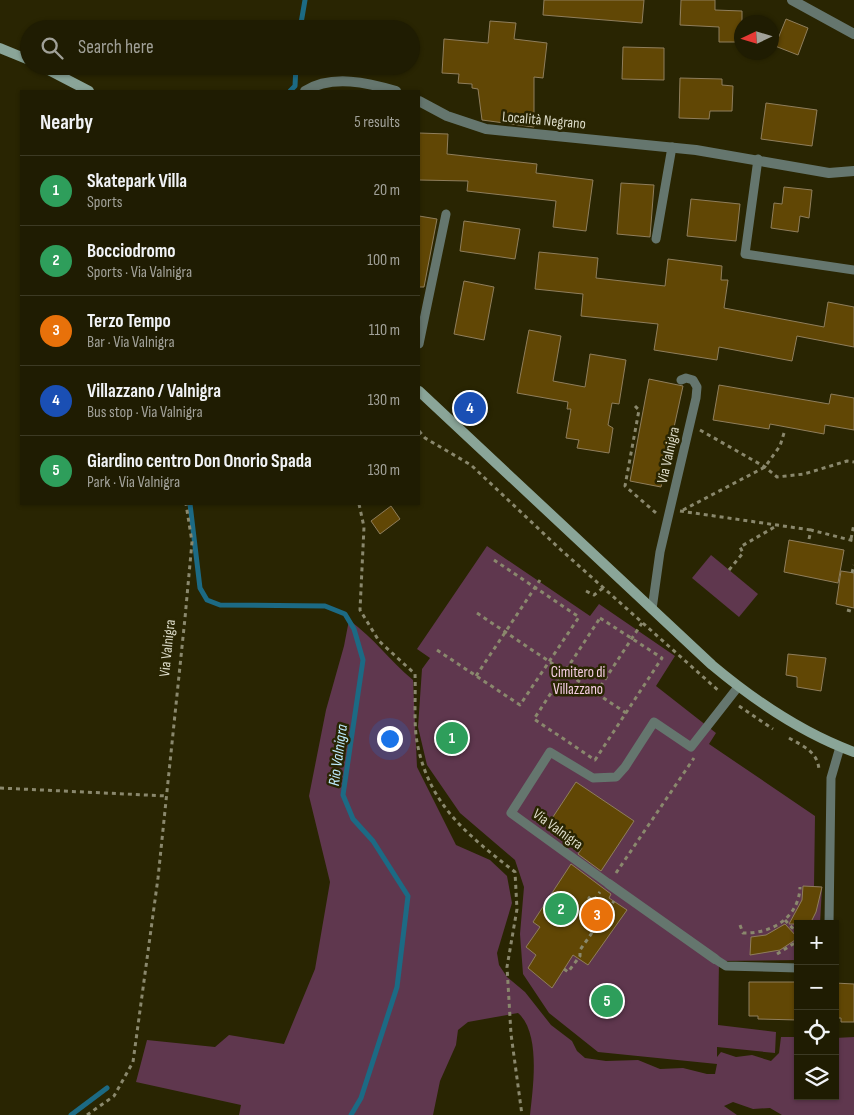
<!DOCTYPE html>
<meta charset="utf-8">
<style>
:root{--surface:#1f1c02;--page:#27250c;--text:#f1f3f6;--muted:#a1a199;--line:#3c3a24;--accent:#afaefa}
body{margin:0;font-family:"Sofia Sans Condensed",sans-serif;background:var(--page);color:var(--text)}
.controls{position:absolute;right:15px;bottom:15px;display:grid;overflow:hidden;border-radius:0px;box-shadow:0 1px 4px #0004}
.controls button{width:45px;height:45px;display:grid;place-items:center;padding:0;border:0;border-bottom:1px solid var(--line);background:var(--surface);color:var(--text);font:25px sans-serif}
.compass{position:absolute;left:734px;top:15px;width:45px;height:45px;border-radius:50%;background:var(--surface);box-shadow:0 1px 4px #0004;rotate:266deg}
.you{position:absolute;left:389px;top:738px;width:18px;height:18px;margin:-12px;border:4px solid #fff;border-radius:50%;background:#1a73e8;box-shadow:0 0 0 8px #1a73e833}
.badge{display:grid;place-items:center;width:32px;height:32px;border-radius:50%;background:var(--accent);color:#fff;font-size:16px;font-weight:700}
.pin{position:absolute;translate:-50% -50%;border:2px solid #fff;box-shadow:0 1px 5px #0006}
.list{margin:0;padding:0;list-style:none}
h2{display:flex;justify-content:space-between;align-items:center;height:65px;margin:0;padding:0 20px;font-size:21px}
h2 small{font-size:16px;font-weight:400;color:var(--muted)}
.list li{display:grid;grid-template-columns:32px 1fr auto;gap:15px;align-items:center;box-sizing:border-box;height:70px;padding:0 20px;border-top:1px solid var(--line)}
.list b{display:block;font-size:19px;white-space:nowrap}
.list p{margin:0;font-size:16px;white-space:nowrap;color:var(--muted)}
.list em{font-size:16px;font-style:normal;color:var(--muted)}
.icon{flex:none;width:28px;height:28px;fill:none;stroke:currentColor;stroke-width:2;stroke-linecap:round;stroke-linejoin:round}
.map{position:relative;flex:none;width:854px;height:1115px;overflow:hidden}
.search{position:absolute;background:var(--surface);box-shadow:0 1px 4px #0004;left:20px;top:20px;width:400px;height:55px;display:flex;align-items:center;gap:12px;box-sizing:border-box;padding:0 18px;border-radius:28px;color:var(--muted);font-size:19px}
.panel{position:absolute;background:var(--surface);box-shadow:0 1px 4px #0004;left:20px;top:90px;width:400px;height:415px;border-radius:0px}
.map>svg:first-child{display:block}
.green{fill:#5f374e}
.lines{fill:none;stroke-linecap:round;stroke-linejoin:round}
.stream{stroke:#1c6a84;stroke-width:5}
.building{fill:#614705;stroke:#8f7e5c}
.path{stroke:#8a886d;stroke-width:3;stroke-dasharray:4 4;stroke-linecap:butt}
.lane{stroke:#65766e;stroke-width:9}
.street{stroke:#65766e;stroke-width:10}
.secondary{stroke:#8aa598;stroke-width:10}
.labels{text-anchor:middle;stroke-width:5;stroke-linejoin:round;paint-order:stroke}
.street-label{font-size:15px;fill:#dcdbc8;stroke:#292502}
.park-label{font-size:15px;fill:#f6cee4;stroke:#292502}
.water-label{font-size:16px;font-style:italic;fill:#beecfe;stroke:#292502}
</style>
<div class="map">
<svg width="854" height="1115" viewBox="0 0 854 1115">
<rect width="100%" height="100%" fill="#292502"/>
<g class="green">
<path d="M487,546L590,616L599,604L675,656L656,686L716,733L709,744L815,816L814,886L822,887L820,924H798V960L719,961L718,1025L776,1032L775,1053L717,1047V1057L721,1052L736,1057L752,1055L771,1061L779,1053L781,1037H798V1096H835V1038L854,1037V1115H782L770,1108L753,1109L733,1102L724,1106L737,1115H530C533,1087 541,1033 518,1013L468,1022L458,1030L456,1045L440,1081L433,1115H239L241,1105L136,1082L147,1040L215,1047L229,1035L284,1044L315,969L330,882L309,796L326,710L344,646L349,620C374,638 389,660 413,680L417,767L456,845L490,860L507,876L512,903L497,953L499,965L507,977L525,992L551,1025L572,1041L577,1051L585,1058L606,1061L638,1060L660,1069L683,1068L707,1074H715L717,1064L598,1052L549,1013L523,974L520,934L524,887L515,860L460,813L427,765L418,727L422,669L430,658L417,649Z"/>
<path d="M711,555L758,594L739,617L692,578Z"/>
</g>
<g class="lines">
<g class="stream">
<path d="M300,29L305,0"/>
<path d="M290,91L295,86L296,66"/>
<path d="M190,504L200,588L207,600L220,605L325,606L345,614L354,629L363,660L343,795L353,819L373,841L408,896L397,987L361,1098L351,1115"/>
<path d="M71,1115L107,1088"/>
</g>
</g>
<g class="building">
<path d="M544,0H644L642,23L543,15Z"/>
<path d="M681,0H715V10L742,11V42H719V27L680,25Z"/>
<path d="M786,19L808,28L798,55L775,46Z"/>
<path d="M490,21L516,23L514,39L547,43L543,78L534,77V127L482,120L478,89L472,88V84L458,83L459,74L442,73L444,39L488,43Z"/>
<path d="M623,47L664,48V80L622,79Z"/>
<path d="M680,78L722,79V85L733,86L732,111H710L709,119L679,118Z"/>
<path d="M766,103L817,110L812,146L761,139Z"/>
<path d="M419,133L448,134L447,154L537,164L536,173L593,180L586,231L553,227L556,201L467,191L468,181L419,180Z"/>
<path d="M621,183L654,185L650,237L617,234Z"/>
<path d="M784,187L812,190L809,218L800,216L798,232L771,228L774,203L782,204Z"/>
<path d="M691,199L740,204L736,241L687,236Z"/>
<path d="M419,216L437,219L424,287H419Z"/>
<path d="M464,221L520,229L515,259L460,251Z"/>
<path d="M539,252L598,258L596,278L665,286L668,259L722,266L721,280H728L724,308L824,327L828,302L854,307V347L797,336L792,361L719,347L717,360L654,350L658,324L581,316L583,294L535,289Z"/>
<path d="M464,281L494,287L484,340L454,334Z"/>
<path d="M529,330L561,336L553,381L585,387L590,354L626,360L619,404L612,403L608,425L613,428L609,453L577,448L579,440L566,438L571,409H567L568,402L517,393Z"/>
<path d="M649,379L683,386L661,487L630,481Z"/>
<path d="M719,385L829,404L831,394L854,398V430L825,425L824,434L770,424L769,429L713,420Z"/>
<path d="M391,506L400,519L380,534L371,521Z"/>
<path d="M789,540L844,550L838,583L784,572Z"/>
<path d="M841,571L854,573V608L836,604Z"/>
<path d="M788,654L826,658L821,691L797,687V677L786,675Z"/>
<path d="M576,782L634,821L601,871L578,854L582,848L547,826Z"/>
<path d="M571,864L611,894L609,898L627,910L588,965L573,955L552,988L528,968L536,955L526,947L540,927L533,922Z"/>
<path d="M803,886L822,887L816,912L810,924H789L802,900Z"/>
<path d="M785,924L798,938L780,950L750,955L751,937L766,935Z"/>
<path d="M749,982H796L798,1020L758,1019V1016H749Z"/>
<path d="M835,983L854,984V1022H841V1018H835Z"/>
</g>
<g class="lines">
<g class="path">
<path d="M635,406L639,410L625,486L656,513"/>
<path d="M700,430L765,467L777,477L804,474L847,461L854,462"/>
<path d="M419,431L425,438L471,465L560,549L720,692"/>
<path d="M359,504L364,527L360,610L379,641L415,674C416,696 413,726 418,747C431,807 469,836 515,872L517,909L507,967L511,1034L522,1115"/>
<path d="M683,510L765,467L780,446L784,433"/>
<path d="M680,511L811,530"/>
<path d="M809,539L811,530L854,541"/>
<path d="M851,539L854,524"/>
<path d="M729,570L743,553L740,547L778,525"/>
<path d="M852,573L854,565"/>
<path d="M586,591L594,595L603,588"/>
<path d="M847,610L854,612"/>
<path d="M477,613L626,713"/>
<path d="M600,618L662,658L595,760L534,719Z"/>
<path d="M437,650L520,705L579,617L494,560"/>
<path d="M476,676L540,580"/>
<path d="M596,693L642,623"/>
<path d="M739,706L773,729"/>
<path d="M789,738C803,746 818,752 819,770"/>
<path d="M0,788L167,796"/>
<path d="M616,873L694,758"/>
<path d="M588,897L593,901L600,892"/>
<path d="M785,920L798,934"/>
<path d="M740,925L743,933C771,934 799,918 800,887"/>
<path d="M777,954L798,941"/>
<path d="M564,969L568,972L580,956V950L614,901"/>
<path d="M87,1115L114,1096L133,1062L158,878L185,618L192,542L186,504"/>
</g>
<g class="lane">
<path d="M758,159L745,254L854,270"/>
<path d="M656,239L672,147"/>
<path d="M419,344L446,214"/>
<path d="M652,609L660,552L696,398L697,387L693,380L686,378L681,380"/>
<path d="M609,884L511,813L550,752L593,778L616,777L625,767L654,722L691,747L738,687"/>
<path d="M829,924L831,778L840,747"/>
<path d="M715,959L726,966L798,968"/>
</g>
<g class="street">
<path d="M792,0L854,34"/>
<path d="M305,91C332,74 369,83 396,91"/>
<path d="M419,101L447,116L486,129L696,150L829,173L854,171"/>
<path d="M609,884L715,959"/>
</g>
<g class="secondary">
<path d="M0,48L29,60"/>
<path d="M41,66L89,91"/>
<path d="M419,391L712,665C755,701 802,733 854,752"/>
</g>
</g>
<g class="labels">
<g class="street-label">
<text transform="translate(544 120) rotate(5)" y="5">Località Negrano</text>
<text transform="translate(668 455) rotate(-77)" y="5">Via Valnigra</text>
<text transform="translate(167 648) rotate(-84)" y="5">Via Valnigra</text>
<text transform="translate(558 829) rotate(36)" y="5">Via Valnigra</text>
</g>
<g class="park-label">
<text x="578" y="677">Cimitero di<tspan x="578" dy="17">Villazzano</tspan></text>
</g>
<g class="water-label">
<text transform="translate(337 755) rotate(-82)" y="6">Rio Valnigra</text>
</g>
</g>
</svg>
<div class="controls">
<button>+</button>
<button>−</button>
<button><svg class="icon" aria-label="locate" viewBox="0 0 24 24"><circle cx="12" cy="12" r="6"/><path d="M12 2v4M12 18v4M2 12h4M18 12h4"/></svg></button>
<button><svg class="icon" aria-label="layers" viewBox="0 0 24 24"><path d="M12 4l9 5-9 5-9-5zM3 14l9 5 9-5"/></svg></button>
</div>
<svg class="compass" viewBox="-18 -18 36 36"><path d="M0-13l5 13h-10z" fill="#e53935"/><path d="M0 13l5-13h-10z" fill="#a1a199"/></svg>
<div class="you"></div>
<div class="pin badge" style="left:452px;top:738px;background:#2e9e5b">1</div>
<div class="pin badge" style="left:561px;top:909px;background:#2e9e5b">2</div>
<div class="pin badge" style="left:597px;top:915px;background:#e8710a">3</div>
<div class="pin badge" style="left:470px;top:408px;background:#1a4fb4">4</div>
<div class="pin badge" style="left:607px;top:1001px;background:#2e9e5b">5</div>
<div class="search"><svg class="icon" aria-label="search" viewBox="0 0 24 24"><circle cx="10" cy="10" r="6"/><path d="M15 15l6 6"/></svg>Search here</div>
<section class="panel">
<h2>Nearby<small>5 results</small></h2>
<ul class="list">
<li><span class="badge" style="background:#2e9e5b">1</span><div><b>Skatepark Villa</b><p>Sports</p></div><em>20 m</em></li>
<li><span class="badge" style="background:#2e9e5b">2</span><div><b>Bocciodromo</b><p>Sports · Via Valnigra</p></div><em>100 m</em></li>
<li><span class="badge" style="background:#e8710a">3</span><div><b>Terzo Tempo</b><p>Bar · Via Valnigra</p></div><em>110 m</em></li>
<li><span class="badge" style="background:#1a4fb4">4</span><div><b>Villazzano / Valnigra</b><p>Bus stop · Via Valnigra</p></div><em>130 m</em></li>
<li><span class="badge" style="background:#2e9e5b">5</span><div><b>Giardino centro Don Onorio Spada</b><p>Park · Via Valnigra</p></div><em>130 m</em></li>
</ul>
</section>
</div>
